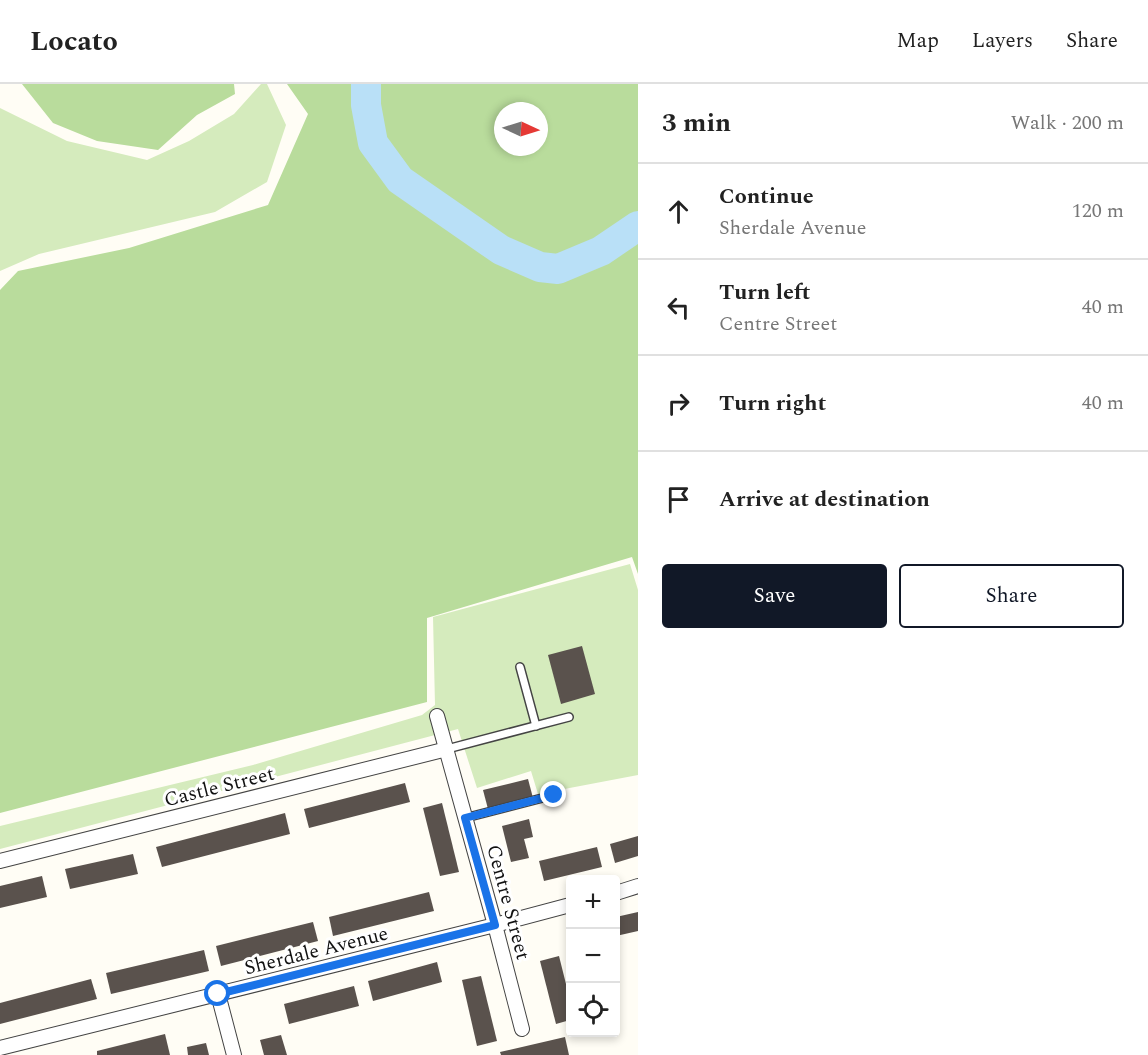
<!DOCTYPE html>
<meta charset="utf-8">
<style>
:root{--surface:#fff;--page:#f2f2f2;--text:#222;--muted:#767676;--line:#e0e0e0;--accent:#111827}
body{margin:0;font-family:Spectral,serif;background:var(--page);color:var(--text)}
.controls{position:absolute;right:18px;bottom:18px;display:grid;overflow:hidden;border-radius:6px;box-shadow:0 3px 9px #0003}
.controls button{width:54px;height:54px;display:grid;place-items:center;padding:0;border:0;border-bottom:2px solid var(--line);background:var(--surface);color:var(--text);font:30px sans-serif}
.compass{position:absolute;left:494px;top:18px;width:54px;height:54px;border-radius:50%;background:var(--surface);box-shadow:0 3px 9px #0003;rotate:94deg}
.stop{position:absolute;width:18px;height:18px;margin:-14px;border:4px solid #1a73e8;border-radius:50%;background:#fff}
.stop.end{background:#1a73e8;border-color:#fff;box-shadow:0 2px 6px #0008}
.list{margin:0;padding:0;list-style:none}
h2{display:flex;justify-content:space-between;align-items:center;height:78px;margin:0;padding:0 24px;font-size:26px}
h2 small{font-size:20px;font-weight:400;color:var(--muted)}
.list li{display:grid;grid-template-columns:39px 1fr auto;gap:18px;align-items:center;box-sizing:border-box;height:96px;padding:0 24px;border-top:2px solid var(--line)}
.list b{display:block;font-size:22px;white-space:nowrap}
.list p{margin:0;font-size:20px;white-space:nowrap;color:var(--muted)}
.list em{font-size:20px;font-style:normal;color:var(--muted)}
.actions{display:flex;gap:12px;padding:18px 24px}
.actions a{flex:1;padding:14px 0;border:2px solid var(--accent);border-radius:6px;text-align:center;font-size:21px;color:var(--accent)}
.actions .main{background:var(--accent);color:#fff}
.icon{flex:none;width:33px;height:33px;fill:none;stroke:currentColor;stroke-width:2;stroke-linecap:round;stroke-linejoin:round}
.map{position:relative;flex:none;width:638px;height:971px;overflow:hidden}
header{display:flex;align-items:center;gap:36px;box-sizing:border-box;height:84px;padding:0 30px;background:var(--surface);border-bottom:2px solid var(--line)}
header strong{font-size:28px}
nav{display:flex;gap:33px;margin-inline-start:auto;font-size:21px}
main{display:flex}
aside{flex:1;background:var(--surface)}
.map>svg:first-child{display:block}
.green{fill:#d5ebbd}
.forest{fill:#b9dc9c;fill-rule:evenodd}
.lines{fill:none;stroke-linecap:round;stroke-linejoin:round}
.river{stroke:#b9e0f7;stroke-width:30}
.building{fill:#5a524d}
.service-casing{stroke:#444;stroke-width:10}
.minor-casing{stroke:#444;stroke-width:16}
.service{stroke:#fff;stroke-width:7}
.minor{stroke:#fff;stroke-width:14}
.route{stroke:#1a73e8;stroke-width:8}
.labels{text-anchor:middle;stroke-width:6;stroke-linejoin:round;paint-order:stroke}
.street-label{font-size:20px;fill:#111;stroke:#fff}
</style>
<header>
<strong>Locato</strong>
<nav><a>Map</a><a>Layers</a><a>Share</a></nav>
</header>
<main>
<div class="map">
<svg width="638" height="971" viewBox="0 0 638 971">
<rect width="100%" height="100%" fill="#fffdf5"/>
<g class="green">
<path d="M261,0H267L286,41L267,98L215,128L39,170L0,187V24L67,57L147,76L189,57L234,30Z"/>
<path d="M630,480L638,506V691L538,710L531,687L477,704L458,645L0,765V742L253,681L422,631L435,621L433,533Z"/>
</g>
<g class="forest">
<path d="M22,0H234L235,10L197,31L158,66L97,57L53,39Z"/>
<path d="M287,0H638V490L632,473L427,534V618L0,729V206L18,187L129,164L268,121L308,30ZM503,27H539V63H503Z"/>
</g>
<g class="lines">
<path class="river" d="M366,0V21L373,59L400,96L501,166L540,183L558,185L601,167L638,142"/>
</g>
<g class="building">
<path d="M582,562L595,610L561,620L548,571Z"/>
<path d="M528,695L533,714L488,725L483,706Z"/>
<path d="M405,699L410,718L309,744L304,725Z"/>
<path d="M442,719L459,788L440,792L423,724Z"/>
<path d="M285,729L290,750L162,783L156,763Z"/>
<path d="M529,735L533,753L524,755L529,774L511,778L502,742Z"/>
<path d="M638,752V772L615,779L610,760Z"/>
<path d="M597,763L602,783L544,797L539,777Z"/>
<path d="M133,770L138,790L70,805L65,785Z"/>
<path d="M42,792L47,813L0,824V802Z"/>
<path d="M429,808L434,827L333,852L329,833Z"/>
<path d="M638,828V847L616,852V833Z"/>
<path d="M313,838L318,857L221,882L216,862Z"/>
<path d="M204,866L209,887L111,910L106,889Z"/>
<path d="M559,872L570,916V936L556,940L540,877Z"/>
<path d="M437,878L442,898L373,917L368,897Z"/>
<path d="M481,892L497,957L477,962L462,896Z"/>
<path d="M91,895L97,915L0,940V919Z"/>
<path d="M354,902L359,922L289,940L284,920Z"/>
<path d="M165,950L170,971H97V967Z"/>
<path d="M281,951L287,971H264L260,956Z"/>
<path d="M565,953L569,971H501L500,968Z"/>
<path d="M206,959L209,971H188L187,963Z"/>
</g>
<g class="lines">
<g class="service-casing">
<g id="service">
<path d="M520,583L536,642"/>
<path d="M447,665L569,633"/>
<path d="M465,734L554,711"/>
</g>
</g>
<g class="minor-casing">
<g id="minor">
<path d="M437,632L495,841L522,945"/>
<path d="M0,777L447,665"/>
<path d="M616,809L638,802"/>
<path d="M218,910L234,971"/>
<path d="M0,964L495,841L570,821"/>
</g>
</g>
<use href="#service" class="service"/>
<use href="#minor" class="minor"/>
</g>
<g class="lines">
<path class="route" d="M218,910L495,841L465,734L554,711"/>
</g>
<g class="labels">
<g class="street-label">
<text transform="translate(219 702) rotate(-14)" y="7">Castle Street</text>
<text transform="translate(509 818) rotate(75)" y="7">Centre Street</text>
<text transform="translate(316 866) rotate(-14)" y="7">Sherdale Avenue</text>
</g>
</g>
</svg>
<div class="controls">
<button>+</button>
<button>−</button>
<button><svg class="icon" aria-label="locate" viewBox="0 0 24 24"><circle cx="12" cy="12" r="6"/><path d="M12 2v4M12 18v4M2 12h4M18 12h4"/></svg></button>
</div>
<svg class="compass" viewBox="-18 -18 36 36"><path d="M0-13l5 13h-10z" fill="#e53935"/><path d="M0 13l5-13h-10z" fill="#767676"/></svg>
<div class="stop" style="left:218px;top:910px"></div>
<div class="stop end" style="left:554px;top:711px"></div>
</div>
<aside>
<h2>3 min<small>Walk · 200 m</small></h2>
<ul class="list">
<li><svg class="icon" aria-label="ahead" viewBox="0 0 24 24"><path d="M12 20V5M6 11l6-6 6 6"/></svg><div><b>Continue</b><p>Sherdale Avenue</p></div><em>120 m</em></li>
<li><svg class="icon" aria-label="left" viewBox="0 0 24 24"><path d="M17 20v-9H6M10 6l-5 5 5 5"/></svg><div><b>Turn left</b><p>Centre Street</p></div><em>40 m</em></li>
<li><svg class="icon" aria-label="right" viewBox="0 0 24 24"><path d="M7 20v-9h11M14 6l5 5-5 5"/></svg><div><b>Turn right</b></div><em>40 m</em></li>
<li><svg class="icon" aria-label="arrive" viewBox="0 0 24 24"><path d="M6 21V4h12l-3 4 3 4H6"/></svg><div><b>Arrive at destination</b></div></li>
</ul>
<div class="actions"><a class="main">Save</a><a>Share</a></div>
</aside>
</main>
